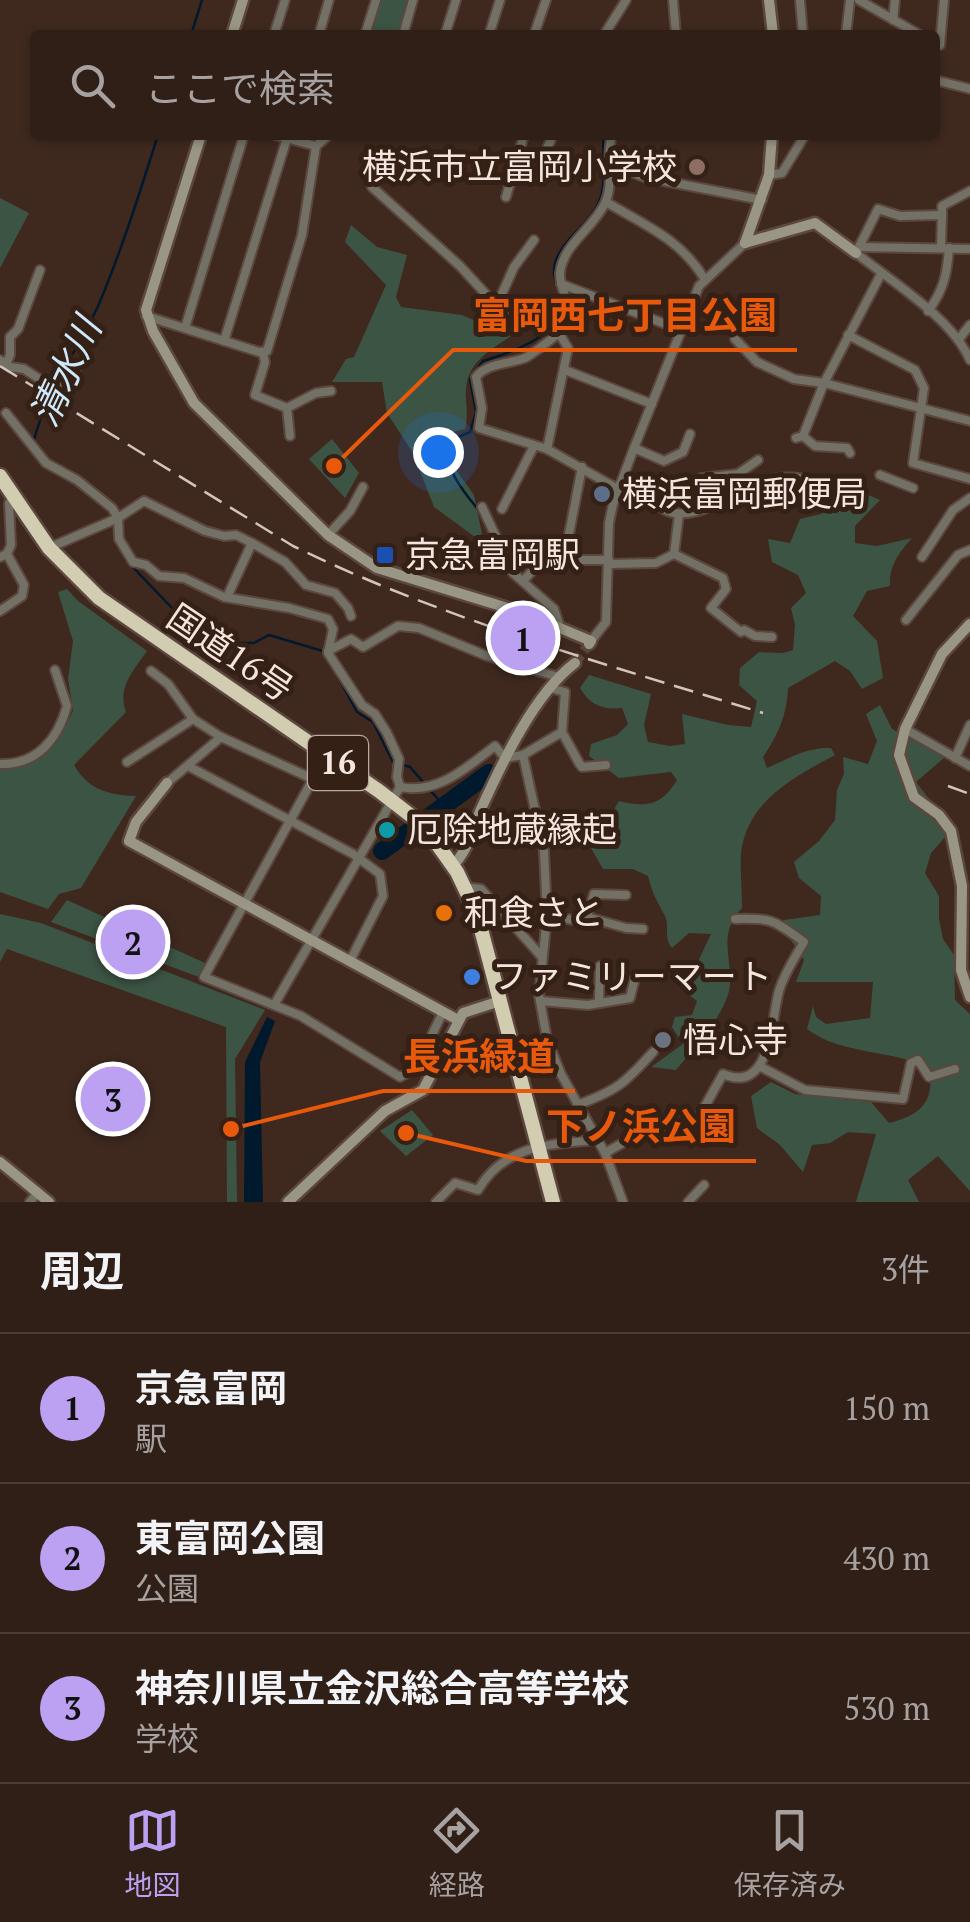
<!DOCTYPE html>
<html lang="ja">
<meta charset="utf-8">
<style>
:root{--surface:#2f1f17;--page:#3b2c24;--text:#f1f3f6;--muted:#a7a2a1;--line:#4a3d36;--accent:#bca0f2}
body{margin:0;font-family:"PT Serif","Noto Sans JP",serif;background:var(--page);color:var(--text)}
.you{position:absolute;left:438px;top:452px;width:35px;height:35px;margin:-25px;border:8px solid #fff;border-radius:50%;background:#1a73e8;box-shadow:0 0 0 15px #1a73e833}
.badge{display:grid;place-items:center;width:65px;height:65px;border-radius:50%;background:var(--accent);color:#111;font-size:32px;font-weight:700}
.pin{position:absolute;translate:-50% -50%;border:5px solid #fff;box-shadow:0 2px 10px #0006}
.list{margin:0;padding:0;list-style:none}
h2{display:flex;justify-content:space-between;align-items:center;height:130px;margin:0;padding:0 40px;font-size:42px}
h2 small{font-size:32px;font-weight:400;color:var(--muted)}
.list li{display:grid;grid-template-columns:65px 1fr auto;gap:30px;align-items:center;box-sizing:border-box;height:150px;padding:0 40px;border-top:2px solid var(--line)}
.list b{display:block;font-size:38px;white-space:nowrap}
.list p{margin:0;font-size:32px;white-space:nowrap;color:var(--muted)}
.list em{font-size:32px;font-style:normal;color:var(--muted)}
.icon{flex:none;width:55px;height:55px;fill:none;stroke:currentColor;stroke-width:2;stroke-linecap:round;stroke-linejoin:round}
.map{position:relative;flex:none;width:970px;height:1202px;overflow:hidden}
.search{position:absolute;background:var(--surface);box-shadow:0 2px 8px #0004;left:30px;right:30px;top:30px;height:110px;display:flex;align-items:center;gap:25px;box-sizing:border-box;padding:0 35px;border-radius:10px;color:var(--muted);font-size:38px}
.sheet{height:580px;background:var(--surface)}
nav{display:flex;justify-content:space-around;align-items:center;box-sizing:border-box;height:140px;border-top:2px solid var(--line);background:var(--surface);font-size:28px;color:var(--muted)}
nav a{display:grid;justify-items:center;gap:5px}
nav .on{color:var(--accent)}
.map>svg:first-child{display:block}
.green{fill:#3c5444}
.water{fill:#00192d}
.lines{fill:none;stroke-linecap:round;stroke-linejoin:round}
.stream{stroke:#00192d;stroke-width:2.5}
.river{stroke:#00192d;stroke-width:18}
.secondary-tunnel{stroke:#5a453c;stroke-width:10;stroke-dasharray:10 5;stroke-linecap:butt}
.street-casing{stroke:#5c473e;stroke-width:12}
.secondary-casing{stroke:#5c473e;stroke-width:15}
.highway-casing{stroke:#5c473e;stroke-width:19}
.street{stroke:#737166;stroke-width:8}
.secondary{stroke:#9a9685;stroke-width:10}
.highway{stroke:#d2ccb1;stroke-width:14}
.rail{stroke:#d4c4bc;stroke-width:2.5;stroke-dasharray:20 10;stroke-linecap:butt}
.education-dot{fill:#8d6e63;stroke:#342015;stroke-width:4}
.service-dot{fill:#5c6f8a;stroke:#342015;stroke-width:4}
.transit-dot{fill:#1a4fb4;stroke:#342015;stroke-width:4}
.culture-dot{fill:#0f9aa8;stroke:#342015;stroke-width:4}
.food-dot{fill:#e8710a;stroke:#342015;stroke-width:4}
.shop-dot{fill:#3f7fe0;stroke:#342015;stroke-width:4}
.worship-dot{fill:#6b7280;stroke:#342015;stroke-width:4}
.labels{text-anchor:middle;stroke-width:10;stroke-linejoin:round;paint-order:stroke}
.shield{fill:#342015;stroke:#baaaa2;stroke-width:2.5}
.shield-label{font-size:32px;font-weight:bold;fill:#f4e5de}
.poi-label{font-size:35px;fill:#f4e5de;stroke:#342015;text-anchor:start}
.street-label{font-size:35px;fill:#f4e5de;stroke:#342015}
.water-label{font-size:38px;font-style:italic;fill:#cee8fc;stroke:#342015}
.leader{fill:none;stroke:#e8590c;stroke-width:4}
.callout-dot{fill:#e8590c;stroke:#342015;stroke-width:4}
.callout-label{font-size:38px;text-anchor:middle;font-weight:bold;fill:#e8590c;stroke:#342015;stroke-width:10;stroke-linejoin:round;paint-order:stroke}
</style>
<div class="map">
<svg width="970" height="1202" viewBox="0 0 970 1202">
<rect width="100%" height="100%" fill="#3f291f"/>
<g class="green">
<path d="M379,0H409L399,35H368Z"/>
<path d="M0,198L29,213L0,268Z"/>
<path d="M351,225L377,247L407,255L396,297L401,307L462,315L511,336C491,350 468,361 466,389C465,403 469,414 465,429L453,432L442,450L474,495L482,534L475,537L434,507L413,453L387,413L382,382H332L346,359L354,357L386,285L345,242Z"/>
<path d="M332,439L359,473L345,498L309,459Z"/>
<path d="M836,494H866L880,500L855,526V543L877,546L912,538C899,553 889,565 890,586L867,591L853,616L877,641L883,678L862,689L850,671L835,661L788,688C787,715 778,735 763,757L767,768C788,759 806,747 831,748L835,755C794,777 747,801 741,853C740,871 742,890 742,908C715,936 735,961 729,991C722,1019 694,1048 676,1070L651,1067L683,1044L672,1027L675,1017L692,1015L697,1001L684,991L711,934L689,933L672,948C663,937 670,927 665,916C657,901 652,893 648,876L633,869H603L591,848L619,801C647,808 662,805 677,780L671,772L619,778L589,756L591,744L617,735L628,724L622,708C602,710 590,705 580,688L589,675L651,694L644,725L648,742L670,746L685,744L682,714L728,725L751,727L757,701L739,685L740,668L759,652L783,653L793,650L795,625L791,608L806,593L798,575L772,562L768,539L790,543L800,519L821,514Z"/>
<path d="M67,589L78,601L147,651C133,671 117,688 126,712L74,765C88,790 109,795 136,796L81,888L59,894L48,909L0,892V766H13L43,753L56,743L73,711L68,679L73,641L58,592Z"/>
<path d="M880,705L892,729L945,757L916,782L930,800L946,836L931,853L925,873L939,896V919L943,939L954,955L955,1000L970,1014V1191L938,1156L908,1180L919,1202H856L876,1134L848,1132L830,1143L812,1145L803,1172L780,1145L757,1128L751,1096L771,1082L795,1094L871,1102L889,1123C921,1115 935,1102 929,1068C891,1049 841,1055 807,1029L813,1006L816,1017L826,1024L870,1018L873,982H796L804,960L791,940L774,928L784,920L820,915L821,896L799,878L794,862L819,841L835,820L837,790L844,774L843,757L868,764L877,741L866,714Z"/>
<path d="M67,900L205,963L199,977L51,922Z"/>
<path d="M0,914L41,923L265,1010L235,1059L237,1202H227L226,1027L7,949L0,962Z"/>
<path d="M412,1110L433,1135L406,1156L380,1131Z"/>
</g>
<path class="water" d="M267,1017L275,1021L260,1062L263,1202H244L245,1062Z"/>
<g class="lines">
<g class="stream">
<path d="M669,0L672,35"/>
<path d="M191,35L202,0"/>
<path d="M33,444C46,389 77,353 99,304C122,249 140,192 158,135"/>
<path d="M31,451L42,464"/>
<path d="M480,512C463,490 439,466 454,439L470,432L476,412L470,379L483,361C507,354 561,337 561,305C562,289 549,278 556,260C565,237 587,226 598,204C608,185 601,157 604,135"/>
<path d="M486,523L501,565L512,578"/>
<path d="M120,547L126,560L196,633L217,641L236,643H254L269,635L326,652"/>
<path d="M336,673L357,712L373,722L393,762L410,767L424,783"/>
<path d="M429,789L445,807"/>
</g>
<path class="river" d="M382,851L489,773"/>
<path class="secondary-tunnel" d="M575,663L589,644"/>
<g class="street-casing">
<g id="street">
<path d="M673,0L676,35"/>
<path d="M800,0L803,35"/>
<path d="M859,0L920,35"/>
<path d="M893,20L895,0"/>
<path d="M274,35L285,0"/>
<path d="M319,35L329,0"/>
<path d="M365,35L376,0"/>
<path d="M403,35L413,0"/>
<path d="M445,35L456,0"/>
<path d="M489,35L500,0"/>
<path d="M534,35L546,0"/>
<path d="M604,35L626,0"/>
<path d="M846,35L850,0"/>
<path d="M935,44L940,45L944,0"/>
<path d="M935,80L970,89"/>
<path d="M275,135L316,146"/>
<path d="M612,135C605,157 615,182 605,203C594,228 563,244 560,273C559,295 580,310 561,331C556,336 531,355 525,358C509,364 487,363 476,377L482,408L479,428L547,449L618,489"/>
<path d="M391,158L372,187L460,266L494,303L559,333L568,348L547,449"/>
<path d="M609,163L644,177L762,200"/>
<path d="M534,175L551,140L549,135"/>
<path d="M769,175L782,173L805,135"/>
<path d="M506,197L524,135"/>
<path d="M606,202C645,225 680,239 704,278"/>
<path d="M942,215V206L970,191"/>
<path d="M859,247L970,249"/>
<path d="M941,248L942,215L900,216L878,209L856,253C892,282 952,318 970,360"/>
<path d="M561,284L681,330"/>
<path d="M497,305L514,267L534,240"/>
<path d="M928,311C944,290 947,274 949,248"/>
<path d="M146,316L259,352L267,351L302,235L316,146L329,135"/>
<path d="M185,328L244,135"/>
<path d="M848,335L915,370L924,388L913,463L970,479"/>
<path d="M735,339L757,362L794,379L824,383L970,421"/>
<path d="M959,339L970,325"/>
<path d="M224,341L288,135"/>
<path d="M263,353L265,362L255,395L287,408L316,393L331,391"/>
<path d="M0,360L10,367L24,369L58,391L79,365"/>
<path d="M6,364L10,355V337L18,329L40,270"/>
<path d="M565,370L652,404"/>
<path d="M287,408L290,436"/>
<path d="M6,413L46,463L77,480L112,508L118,518L119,539L133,562L146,565L159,576L184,578L224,597L289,608L328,619L333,629L328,653L362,705L375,714L387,733L399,759L397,777L400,787"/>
<path d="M803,436L815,446L847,448L850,453"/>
<path d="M796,438L803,436L824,383L881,274"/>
<path d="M634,448L664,461L683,452L690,434"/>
<path d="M880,475L913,488"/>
<path d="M620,484C627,486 637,488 643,492C654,500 660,511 675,513C719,519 760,459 816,483"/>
<path d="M482,507L513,573L554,609L560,627"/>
<path d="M659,507L683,487L702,478L738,474L758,460"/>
<path d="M502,509L534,446"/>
<path d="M328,535L350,511L363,487"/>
<path d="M51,547L118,518L144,501L205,531L224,536L236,535L252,543L285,562L306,585L335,593L348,608L351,616"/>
<path d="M674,554L723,578L726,589L711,608L741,632L744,630L755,636L772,637"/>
<path d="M0,557L7,554L11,545L9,503L14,499"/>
<path d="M922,557L953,510L970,498"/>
<path d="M564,560H609"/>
<path d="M609,564L656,563L674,554L679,514"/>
<path d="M523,581L545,557L552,563L564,560L582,467"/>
<path d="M227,597L252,543"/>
<path d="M0,611L22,596L24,585L7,554"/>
<path d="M906,620L958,555L970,550"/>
<path d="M591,641L606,622L609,523L613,504L634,448L699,286L745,243"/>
<path d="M328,651L351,639L363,647L398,626L419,628L487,656L559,677"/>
<path d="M151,671L168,684L193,719L221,737"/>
<path d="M550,688L565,692L562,732L579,763L582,767L606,765"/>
<path d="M905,729L970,766"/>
<path d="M523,755L544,851L547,916L539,995L547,1039L561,1074L605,1153L623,1202"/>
<path d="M955,758L970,725"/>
<path d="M127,762L193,719"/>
<path d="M0,764C37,765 58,739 67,706L55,670"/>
<path d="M188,766L353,854L380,874L383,896L350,961"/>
<path d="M167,783L221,737L313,779L204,977L301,1016L400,1077L416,1068L443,1012"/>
<path d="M464,887L481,889L542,957"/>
<path d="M547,916L574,920L587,917L594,894L626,895"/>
<path d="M587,917L626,928L643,929"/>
<path d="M540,1001L588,1005L630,998L635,978"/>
<path d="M599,1001L600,966"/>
<path d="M274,1005L400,787C438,795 467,767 495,746L505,758L523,755L562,732"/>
<path d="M759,1066L805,1090L903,1099L911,1063L918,1060L929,1077L955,1069"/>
<path d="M577,1105C618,1090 625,1083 653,1052"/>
<path d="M605,1153C628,1140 668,1115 695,1124L723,1074C772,1095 771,1018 779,991C784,974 795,957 804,942C773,920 774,918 735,919"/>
<path d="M30,1202L37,1193"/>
<path d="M436,1202L455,1183L478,1190C504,1145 550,1144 596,1140"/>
<path d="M688,1202L704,1185"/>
</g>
</g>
<g class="secondary-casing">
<g id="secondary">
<path d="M769,0L773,35"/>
<path d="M232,35L243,0"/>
<path d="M201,135L146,310L153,331L194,403L328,535L377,568L524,613L591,641L589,644"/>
<path d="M745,243L815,223L856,253"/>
<path d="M745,243L769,175L772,135"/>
<path d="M970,624L942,654L905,729L899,755L914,797L939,815L951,831L962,886L961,970L970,997"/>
<path d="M167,783L136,822L129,841L458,1020"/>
<path d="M452,866C468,852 473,828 481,809C502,763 534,694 575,663"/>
<path d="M0,1162L49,1202"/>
<path d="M288,1202L385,1111L423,1090L463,1013L500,1001"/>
</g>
</g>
<g class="highway-casing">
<path id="highway" d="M0,476L49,548L99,598L379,791L414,818L435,841L457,872L477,914L553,1202"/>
</g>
<use href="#street" class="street"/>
<use href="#secondary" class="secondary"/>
<use href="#highway" class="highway"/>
<g class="rail">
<path d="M0,366L293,546C443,619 605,664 763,713"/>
<path d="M948,786L970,794"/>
</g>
</g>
<circle class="education-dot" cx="697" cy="167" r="10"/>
<circle class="service-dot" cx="602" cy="494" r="10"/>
<rect class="transit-dot" x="375" y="545" width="20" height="20" rx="5"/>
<circle class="culture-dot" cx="387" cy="830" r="10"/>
<circle class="food-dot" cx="444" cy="913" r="10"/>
<circle class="shop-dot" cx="472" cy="977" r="10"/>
<circle class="worship-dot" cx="663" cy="1040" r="10"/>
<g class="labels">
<rect class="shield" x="308" y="736" width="60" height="54" rx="8"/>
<g class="shield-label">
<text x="338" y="774">16</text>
</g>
<g class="poi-label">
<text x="677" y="179" text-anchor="end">横浜市立富岡小学校</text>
<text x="622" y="506">横浜富岡郵便局</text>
<text x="405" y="567">京急富岡駅</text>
<text x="407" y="842">厄除地蔵縁起</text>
<text x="464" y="925">和食さと</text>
<text x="492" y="989">ファミリーマート</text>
<text x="683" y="1052">悟心寺</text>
</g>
<g class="street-label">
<text transform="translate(230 653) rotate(34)" y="12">国道16号</text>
</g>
<g class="water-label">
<text transform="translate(66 372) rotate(-65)" y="13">清水川</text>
</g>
</g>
<path class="leader" d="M334 466L453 350H797M231 1129L383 1091H575M406 1133L526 1161H756"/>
<g class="callout-dot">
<circle cx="334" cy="466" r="10"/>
<circle cx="231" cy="1129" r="10"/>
<circle cx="406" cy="1133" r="10"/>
</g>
<g class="callout-label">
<text x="625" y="329">富岡西七丁目公園</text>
<text x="479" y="1070">長浜緑道</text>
<text x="641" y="1140">下ノ浜公園</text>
</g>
</svg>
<div class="you"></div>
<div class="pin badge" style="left:523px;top:638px">1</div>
<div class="pin badge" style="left:133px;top:942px">2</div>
<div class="pin badge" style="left:113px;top:1099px">3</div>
<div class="search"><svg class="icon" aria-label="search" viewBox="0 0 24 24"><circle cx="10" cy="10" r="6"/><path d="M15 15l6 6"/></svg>ここで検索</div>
</div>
<section class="sheet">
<h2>周辺<small>3件</small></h2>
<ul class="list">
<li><span class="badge">1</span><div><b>京急富岡</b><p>駅</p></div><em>150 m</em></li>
<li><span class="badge">2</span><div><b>東富岡公園</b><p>公園</p></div><em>430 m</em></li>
<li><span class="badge">3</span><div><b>神奈川県立金沢総合高等学校</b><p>学校</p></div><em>530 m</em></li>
</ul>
</section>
<nav>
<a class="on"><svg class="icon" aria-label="map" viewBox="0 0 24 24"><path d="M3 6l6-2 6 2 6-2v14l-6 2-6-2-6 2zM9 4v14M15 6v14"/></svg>地図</a>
<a><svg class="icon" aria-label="directions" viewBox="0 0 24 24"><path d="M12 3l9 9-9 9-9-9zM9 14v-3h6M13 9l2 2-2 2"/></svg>経路</a>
<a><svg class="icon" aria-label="saved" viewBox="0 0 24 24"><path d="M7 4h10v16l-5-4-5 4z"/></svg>保存済み</a>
</nav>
